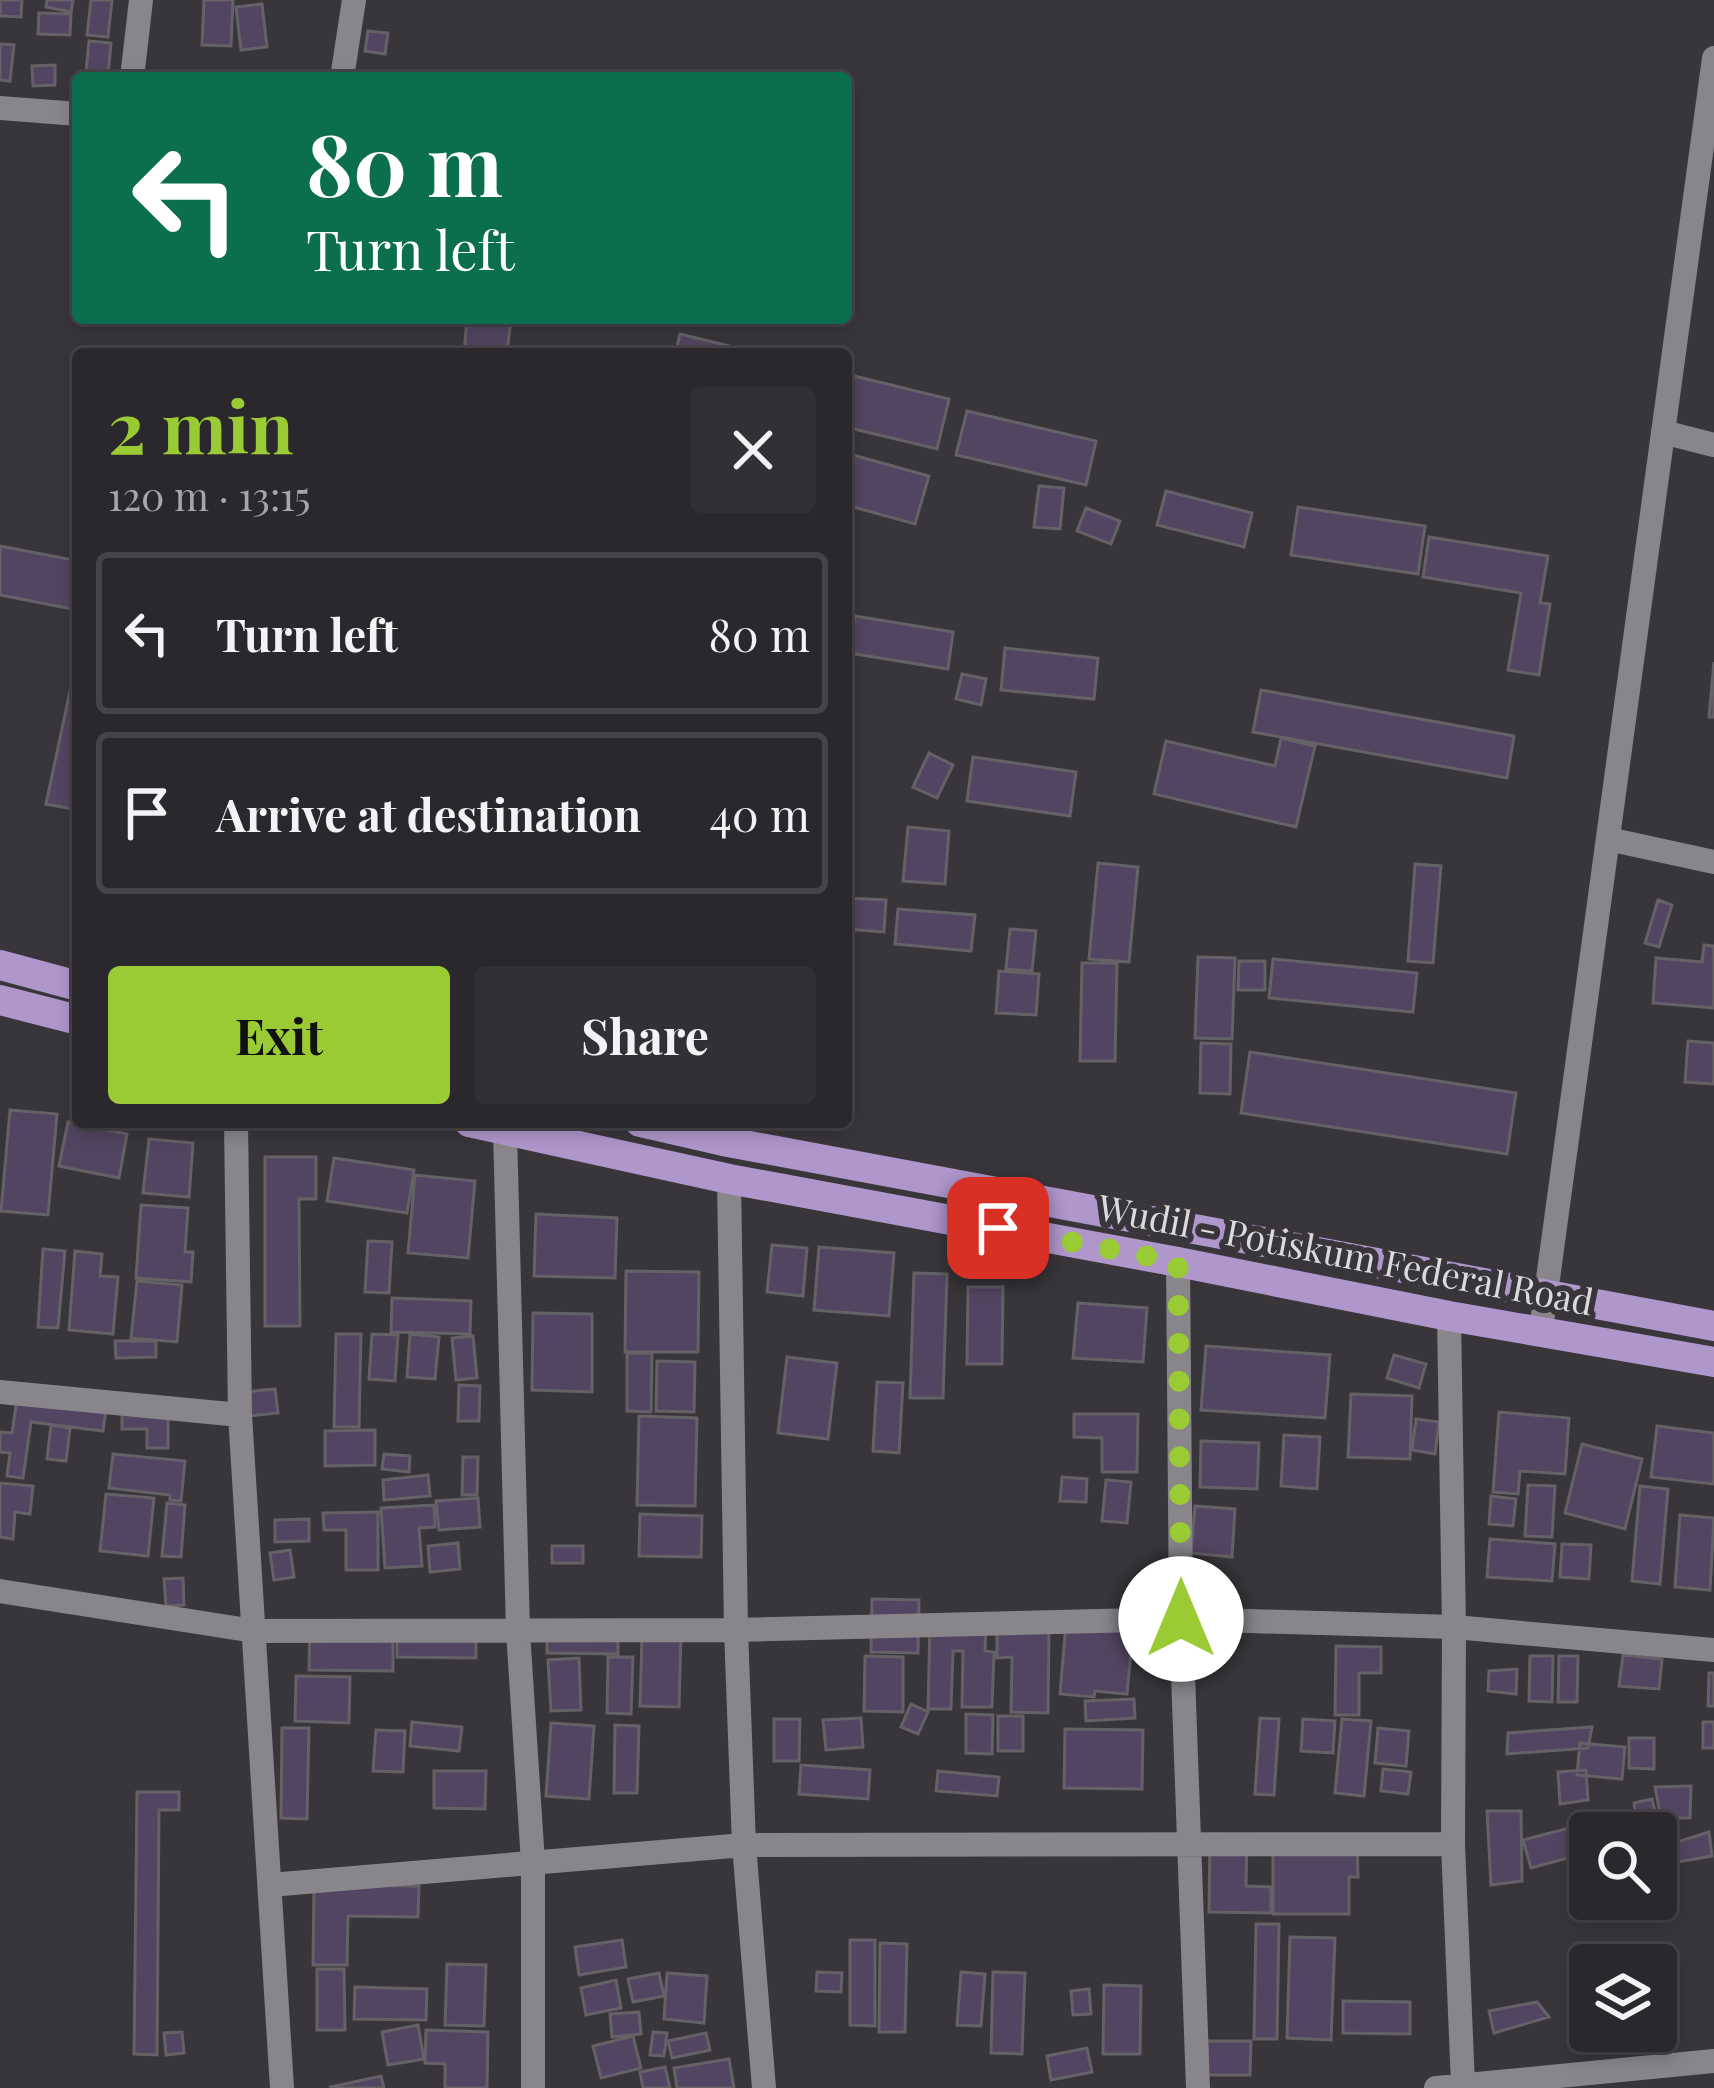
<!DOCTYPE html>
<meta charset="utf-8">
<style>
:root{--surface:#2a282c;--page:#323034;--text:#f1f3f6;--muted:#a5a6a9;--line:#464448;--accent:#9acb34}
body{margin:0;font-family:"Playfair Display",serif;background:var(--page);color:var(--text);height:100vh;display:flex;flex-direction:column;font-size:45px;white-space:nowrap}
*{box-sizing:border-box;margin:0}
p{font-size:39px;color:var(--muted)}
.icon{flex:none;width:66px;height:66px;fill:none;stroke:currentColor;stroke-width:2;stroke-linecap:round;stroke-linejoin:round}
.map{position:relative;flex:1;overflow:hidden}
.details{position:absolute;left:72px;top:348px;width:780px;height:780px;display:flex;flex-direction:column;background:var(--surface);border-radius:12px;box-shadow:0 6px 18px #0003,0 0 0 3px var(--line)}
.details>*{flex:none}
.top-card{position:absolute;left:72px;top:72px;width:780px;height:252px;border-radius:12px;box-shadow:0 6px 18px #0003,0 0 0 3px var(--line);background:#0b6e4f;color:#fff;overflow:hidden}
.fabs{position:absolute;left:1569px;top:1812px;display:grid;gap:24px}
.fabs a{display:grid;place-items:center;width:108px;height:108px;border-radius:12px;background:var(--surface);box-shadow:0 6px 18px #0003,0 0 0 3px var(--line);font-size:60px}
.pin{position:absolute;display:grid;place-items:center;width:102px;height:102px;color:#fff;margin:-51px;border-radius:24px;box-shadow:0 6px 18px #0006}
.me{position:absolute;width:132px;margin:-66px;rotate:0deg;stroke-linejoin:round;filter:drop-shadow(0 0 9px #0008)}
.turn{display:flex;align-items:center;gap:42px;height:252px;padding:0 36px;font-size:54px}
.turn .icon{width:156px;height:156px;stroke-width:2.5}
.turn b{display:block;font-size:84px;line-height:102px}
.round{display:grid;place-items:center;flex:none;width:126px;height:126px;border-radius:12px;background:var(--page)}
.head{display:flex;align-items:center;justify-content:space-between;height:204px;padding:0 36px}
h1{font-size:72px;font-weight:700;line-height:90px;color:var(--accent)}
.primary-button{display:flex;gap:24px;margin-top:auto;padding:24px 36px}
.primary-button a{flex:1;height:138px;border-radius:12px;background:var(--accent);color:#111;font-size:48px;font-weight:700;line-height:138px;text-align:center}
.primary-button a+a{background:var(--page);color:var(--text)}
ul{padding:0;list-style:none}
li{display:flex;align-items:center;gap:36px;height:162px;margin:0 24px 18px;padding:0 12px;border:6px solid var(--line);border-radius:12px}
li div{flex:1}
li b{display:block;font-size:45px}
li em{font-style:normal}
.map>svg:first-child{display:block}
.building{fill:#524561;stroke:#646167;stroke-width:3}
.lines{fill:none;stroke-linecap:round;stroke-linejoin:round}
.street{stroke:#88868b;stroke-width:24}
.primary{stroke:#af96cb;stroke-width:30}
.route{stroke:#9acb34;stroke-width:21;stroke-dasharray:0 37.8}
.labels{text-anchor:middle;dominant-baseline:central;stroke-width:12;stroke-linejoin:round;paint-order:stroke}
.street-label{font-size:36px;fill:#dcdadd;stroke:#38363a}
</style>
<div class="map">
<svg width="1714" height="2088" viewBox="0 0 1714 2088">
<rect width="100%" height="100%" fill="#38363a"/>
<path class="building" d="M0 0H22L21 17 0 16Z
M47 0H73L71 12 46 7Z
M91 0H112L108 37 87 35Z
M204 0H233L231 46 202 45Z
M262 4 267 47 241 50 236 7Z
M39 13 71 14 70 35 38 34Z
M368 31 388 33 385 54 365 51Z
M89 41 111 43 108 76 86 73Z
M0 44 14 45 10 81 0 80Z
M55 65V85L33 86 32 66Z
M467 318H511L507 354H464Z
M680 334 762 354H675Z
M846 374 949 399 937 449 846 427Z
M967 411 1096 441 1086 485 956 455Z
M846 453 929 476 915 524 846 505Z
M1039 486 1064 488 1060 529 1034 527Z
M1166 491 1252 513 1244 547 1157 525Z
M1298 507 1425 526 1418 574 1291 555Z
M1086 508 1120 521 1111 544 1077 531Z
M1429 537 1548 556 1540 603 1550 604 1539 675 1508 670 1521 593 1423 577Z
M0 546 78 561V579L72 609 0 595Z
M855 616 953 632 948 669 849 653Z
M1005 648 1098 658 1094 699 1001 690Z
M1714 662V717H1709Z
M74 672 78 673V810L46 804Z
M962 674 986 679 981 705 956 699Z
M1261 690 1514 736 1507 778 1253 732Z
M1281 738 1315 746 1296 827 1154 794 1166 741 1275 766Z
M929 753 953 765 937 798 913 787Z
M973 757 1076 772 1070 816 967 801Z
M908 827 949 831 945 884 903 881Z
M1098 863 1138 867 1129 962 1089 959Z
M1415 864 1441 866 1433 963 1408 961Z
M846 898 886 900 884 932 846 929Z
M1658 900 1672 905 1659 947 1645 943Z
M898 909 975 915 971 951 895 944Z
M1010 929 1036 931 1032 971 1006 969Z
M1704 945 1714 946V1008L1653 1003 1656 958 1702 962Z
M1198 957 1235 958 1232 1039 1195 1038Z
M1273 959 1417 973 1413 1012 1269 998Z
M1239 961H1265V990H1238Z
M1082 963H1117L1115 1061H1080Z
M999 971 1039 974 1036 1015 996 1013Z
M1688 1041 1714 1043V1084L1685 1082Z
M1201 1043 1231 1044 1230 1094 1200 1093Z
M1250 1052 1516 1093 1507 1154 1241 1113Z
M10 1110 57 1114 48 1215 1 1211Z
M68 1122 127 1134 119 1178 59 1166Z
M149 1139 193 1143 189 1197 143 1193Z
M265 1157H316V1199H299L300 1326H265Z
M334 1158 414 1170 407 1213 327 1201Z
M415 1175 475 1181 468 1258 408 1253Z
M141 1205 188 1208 185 1252H193L191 1282 136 1278Z
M536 1214 617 1218 615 1278 534 1276Z
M368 1241 392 1242 389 1293 365 1292Z
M772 1245 807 1248 803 1296 767 1292Z
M819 1247 894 1253 889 1316 814 1310Z
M43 1249 65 1251 58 1328 38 1327Z
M75 1251 102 1254 100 1276 118 1277 113 1334 69 1330Z
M626 1271 699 1272 698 1352H625Z
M914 1273 947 1274 943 1398H910Z
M137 1281 182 1285 177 1342 131 1338Z
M968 1287H1003L1002 1364H967Z
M392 1298 471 1301 470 1334 391 1332Z
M1078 1303 1147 1308 1143 1362 1073 1358Z
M533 1313 592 1314V1392L532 1390Z
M336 1334H361L359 1427H334Z
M372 1334 398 1335 395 1381 369 1379Z
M410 1334 439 1337 435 1379 407 1377Z
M473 1336 477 1378 456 1380 452 1338Z
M115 1341H156V1357L116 1358Z
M1206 1346 1330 1355 1325 1418 1201 1410Z
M627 1353H652L651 1412 627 1411Z
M1394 1355 1426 1364 1419 1388 1387 1378Z
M787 1357 837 1363 828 1439 778 1433Z
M657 1361 695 1362 694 1412 656 1411Z
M877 1382 903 1383 899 1453 873 1451Z
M459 1385 480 1386 479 1421H458Z
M275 1389 278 1413 248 1416 245 1392Z
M1351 1394 1412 1396 1410 1459 1348 1457Z
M17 1399 106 1410 103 1431 31 1422 23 1478 7 1476 10 1453 0 1452V1432L12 1433Z
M122 1412 168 1413V1448H147V1429H122Z
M1499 1412 1569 1418 1565 1474 1520 1471 1518 1494 1493 1492Z
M1074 1414H1138L1137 1472H1102V1438L1074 1437Z
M639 1416 697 1418 695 1506 637 1505Z
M1416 1419 1439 1422 1435 1454 1412 1450Z
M51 1425 70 1428 66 1461 47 1459Z
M1657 1426 1714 1433V1484L1651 1477Z
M375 1430V1465L325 1466V1431Z
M1284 1435 1320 1437 1317 1489 1281 1486Z
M1201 1441 1259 1443 1257 1489 1200 1487Z
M1582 1444 1642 1459 1625 1529 1565 1513Z
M113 1454 185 1461 181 1501 170 1500V1495L109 1488Z
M384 1454 410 1456 409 1472 382 1469Z
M463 1457H478L477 1495H462Z
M428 1475 430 1496 384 1500 383 1480Z
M1062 1477 1087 1479 1086 1502 1060 1501Z
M1106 1480 1131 1482 1127 1523 1102 1521Z
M0 1483 33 1486 30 1514 15 1512 13 1539 0 1537Z
M1528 1485 1555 1486 1552 1537 1525 1536Z
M1640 1486 1668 1489 1660 1584 1632 1581Z
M106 1494 154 1498 148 1556 100 1551Z
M1491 1496 1516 1499 1513 1526 1489 1524Z
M478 1498 480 1527 439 1530 436 1501Z
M167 1503 185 1505 181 1557 162 1556Z
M434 1505 435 1527 419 1528 422 1566 385 1568 381 1508Z
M1195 1506 1235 1509 1232 1557 1191 1553Z
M378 1512V1570H346V1530H324L323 1513Z
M640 1514 702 1516 701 1557 639 1556Z
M1680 1515 1714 1518 1710 1590 1675 1587Z
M309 1519V1541L275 1542V1520Z
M1490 1539 1555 1544 1552 1581 1487 1577Z
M458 1543 460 1569 430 1572 428 1546Z
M1562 1544 1591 1545 1589 1579 1560 1577Z
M552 1546H583V1563H552Z
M290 1550 294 1577 274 1580 270 1553Z
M183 1578 184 1605 166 1606 164 1579Z
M872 1599 919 1600 918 1653 871 1652Z
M310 1621 393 1622V1671L309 1670Z
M1066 1623 1133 1628 1127 1694 1095 1691 1094 1697 1060 1694Z
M930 1624 986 1625 985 1651 994 1652 992 1707H962L963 1651H953L951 1709H928Z
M997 1627 1049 1628 1048 1713 1011 1712 1012 1657 997 1658Z
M547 1631 618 1632V1654L547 1653Z
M397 1634 476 1635V1658L397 1657Z
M642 1636 681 1637 679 1707 640 1706Z
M1336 1646 1381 1647V1673H1359V1715H1335Z
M1623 1655 1662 1659 1659 1689 1619 1686Z
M865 1656 903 1657V1712L864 1711Z
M1530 1656H1553L1552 1702 1529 1701Z
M1559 1656H1578L1577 1702H1558Z
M608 1657H633L631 1714 607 1713Z
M579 1658 581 1710 551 1711 548 1660Z
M1517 1669 1516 1694 1488 1691 1489 1671Z
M1709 1673H1714V1706H1708Z
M296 1676 350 1677 349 1723 295 1721Z
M1134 1699 1135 1718 1086 1721 1085 1701Z
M911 1704 928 1712 918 1734 901 1727Z
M966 1714 993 1715 992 1754 966 1753Z
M998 1716H1023V1751H998Z
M861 1718 863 1747 826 1750 823 1720Z
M1260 1718 1279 1719 1274 1795 1255 1794Z
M774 1719H800L799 1761H774Z
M1303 1719 1335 1721 1333 1753 1301 1751Z
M1342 1719 1371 1721 1364 1796 1335 1793Z
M412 1722 462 1727 459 1751 410 1746Z
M1703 1722H1714V1748H1703Z
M551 1723 594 1726 589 1799 546 1796Z
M615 1725 639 1726 637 1793H614Z
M1592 1727 1588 1748 1507 1754 1508 1733Z
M282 1728H309L307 1819 281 1818Z
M1378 1728 1409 1731 1406 1766 1375 1763Z
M1065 1729 1143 1730 1142 1789 1064 1788Z
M376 1730 405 1731 403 1772 373 1771Z
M1629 1738H1654V1769L1629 1768Z
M1580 1743 1625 1747 1622 1779 1577 1775Z
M801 1765 870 1770 868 1799 799 1794Z
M1383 1769 1411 1772 1408 1794 1381 1791Z
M1586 1770 1588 1800 1560 1804 1558 1772Z
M434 1771H486L485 1809 434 1808Z
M938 1771 999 1777 997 1796 936 1791Z
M1691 1786 1690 1818H1661L1655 1787Z
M137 1792H179V1810H159L157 2055 134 2054Z
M1652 1799 1666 1858H1656V1833H1637L1634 1803Z
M1487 1811H1521L1522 1881 1491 1885Z
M1580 1825 1587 1853 1531 1868 1523 1840Z
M1709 1832 1712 1856 1678 1862 1674 1843Z
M1210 1834 1247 1835 1246 1886 1271 1887V1913L1209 1912Z
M1357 1840 1358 1877H1349V1914H1273V1841Z
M1656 1882 1659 1902 1604 1911 1602 1899H1656Z
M314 1885 419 1886 418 1917 348 1916 347 1965H313Z
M1256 1924H1279L1277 2039H1254Z
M1290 1937 1335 1938 1331 2040 1287 2038Z
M622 1940 626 1967 579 1975 575 1947Z
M850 1940H875V2026L850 2025Z
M880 1943 907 1944 905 2032H879Z
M447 1964 486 1965 484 2026 445 2025Z
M1656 1967H1670L1671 1986 1656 1987Z
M317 1969H344L345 2030H317Z
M817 1972 842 1973 841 1992 816 1991Z
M961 1972 985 1974 981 2026 957 2025Z
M993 1972 1025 1973 1022 2054 991 2053Z
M659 1973 664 1996 633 2002 628 1979Z
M667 1973 707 1976 704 2023 664 2019Z
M616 1980 621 2008 586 2015 581 1988Z
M1104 1985 1141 1986 1140 2054H1103Z
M355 1987 427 1989 426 2020 354 2019Z
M1089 1989 1091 2014 1073 2015 1071 1991Z
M1343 2001 1410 2002V2034L1343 2033Z
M1537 2002 1549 2017 1494 2033 1489 2011Z
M639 2012 641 2034 612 2037 610 2014Z
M418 2025 424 2059 388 2065 382 2032Z
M426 2030 488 2032 487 2088H445V2064L425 2063Z
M182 2032 184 2053 166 2055 164 2033Z
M653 2032 667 2033 664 2056 650 2055Z
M706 2033 710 2050 672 2058 668 2041Z
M633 2036 641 2068 601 2078 593 2046Z
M1207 2041H1251L1250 2075H1207Z
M1087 2048 1092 2072 1051 2080 1047 2056Z
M729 2059 734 2088H677L674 2068Z
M665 2067 670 2088H643L640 2072Z
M381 2076 384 2088H332L331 2087Z"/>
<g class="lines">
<path class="street" d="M132 78 141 0
M342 78 354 0
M0 108 78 114
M1663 432 1714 445
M1608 839 1714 862
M236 1122 240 1415 282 2088
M505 1131 518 1631 533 1863V2088
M729 1179 736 1630 744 1845 764 2088
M1178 1262 1181 1619 1198 2088
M1449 1316 1454 1627 1453 1844 1463 2085
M1541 1330 1714 58
M0 1392 240 1415
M0 1591 254 1631 736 1630 1181 1619 1454 1627 1714 1650
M270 1885 744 1845 1453 1844
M1436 2088 1714 2061"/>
<path class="primary" d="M0 965 78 986
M0 1000 78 1020
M469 1122 729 1179 1178 1262 1449 1316 1714 1362
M640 1122 723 1141 1714 1326"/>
</g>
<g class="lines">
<path class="route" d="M998 1228 1178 1262 1181 1619"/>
</g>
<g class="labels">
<g class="street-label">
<text transform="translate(1346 1253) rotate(11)">Wudil - Potiskum Federal Road</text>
</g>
</g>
</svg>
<div class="fabs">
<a><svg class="icon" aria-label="search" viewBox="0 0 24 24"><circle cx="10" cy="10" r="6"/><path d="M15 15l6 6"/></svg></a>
<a><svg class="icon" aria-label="layers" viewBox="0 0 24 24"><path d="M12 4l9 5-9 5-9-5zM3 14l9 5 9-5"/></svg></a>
</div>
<div class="pin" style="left:998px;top:1228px;background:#d93025"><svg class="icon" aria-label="arrive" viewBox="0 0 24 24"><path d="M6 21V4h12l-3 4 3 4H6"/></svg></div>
<svg class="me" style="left:1181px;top:1619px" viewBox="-20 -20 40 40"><circle r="19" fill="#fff"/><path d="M0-13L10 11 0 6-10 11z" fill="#9acb34"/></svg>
<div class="top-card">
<div class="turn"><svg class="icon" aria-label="left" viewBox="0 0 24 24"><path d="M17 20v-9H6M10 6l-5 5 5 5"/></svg><div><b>80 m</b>Turn left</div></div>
</div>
<section class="details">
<div class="head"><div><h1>2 min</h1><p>120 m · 13:15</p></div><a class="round"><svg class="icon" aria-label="close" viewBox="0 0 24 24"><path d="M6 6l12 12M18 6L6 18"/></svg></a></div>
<ul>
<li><svg class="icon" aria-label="left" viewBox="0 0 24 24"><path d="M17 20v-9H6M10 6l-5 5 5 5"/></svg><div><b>Turn left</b></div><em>80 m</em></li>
<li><svg class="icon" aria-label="arrive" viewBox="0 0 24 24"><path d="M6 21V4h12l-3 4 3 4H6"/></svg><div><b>Arrive at destination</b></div><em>40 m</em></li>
</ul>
<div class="primary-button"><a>Exit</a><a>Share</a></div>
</section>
</div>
